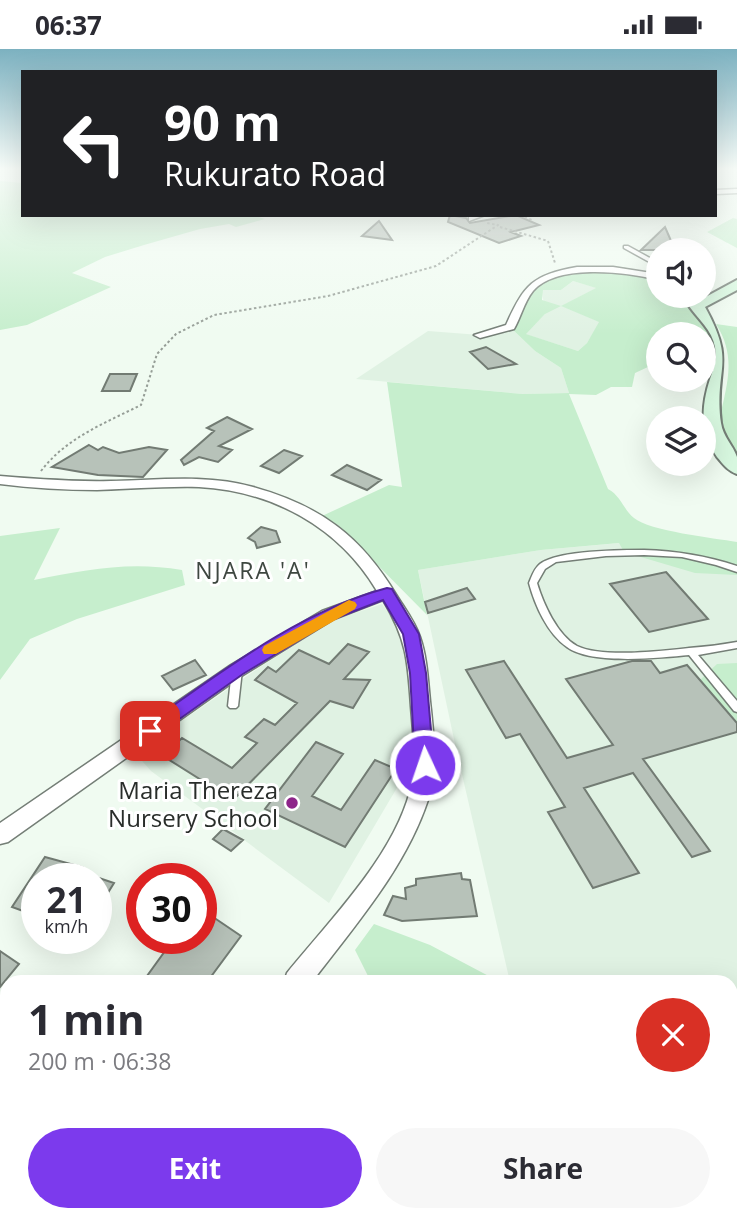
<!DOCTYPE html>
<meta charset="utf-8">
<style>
:root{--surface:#fff;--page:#f7f7f7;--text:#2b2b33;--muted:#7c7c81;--accent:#7c3aed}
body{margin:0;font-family:"Open Sans",sans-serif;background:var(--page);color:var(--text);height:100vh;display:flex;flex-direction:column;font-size:26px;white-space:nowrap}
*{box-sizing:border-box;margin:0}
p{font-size:23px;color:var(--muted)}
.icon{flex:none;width:38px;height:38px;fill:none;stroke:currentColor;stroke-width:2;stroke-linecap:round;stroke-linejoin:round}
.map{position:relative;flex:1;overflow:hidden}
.side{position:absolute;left:0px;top:926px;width:738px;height:247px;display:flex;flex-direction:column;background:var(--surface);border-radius:21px 21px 0 0;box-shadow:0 7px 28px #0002}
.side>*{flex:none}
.hud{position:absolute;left:21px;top:21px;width:696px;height:147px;border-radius:0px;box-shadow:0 7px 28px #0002;background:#202124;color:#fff;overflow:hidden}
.fabs{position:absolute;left:646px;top:189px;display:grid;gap:14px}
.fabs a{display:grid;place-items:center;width:70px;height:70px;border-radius:50%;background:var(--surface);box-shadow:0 7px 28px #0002;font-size:35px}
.speed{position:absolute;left:21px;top:814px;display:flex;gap:14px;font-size:35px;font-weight:700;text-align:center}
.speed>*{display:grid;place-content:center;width:91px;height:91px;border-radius:50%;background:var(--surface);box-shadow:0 7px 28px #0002;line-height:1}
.speed small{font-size:18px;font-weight:400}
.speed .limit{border:10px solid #d22;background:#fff;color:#111}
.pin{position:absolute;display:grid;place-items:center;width:60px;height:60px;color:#fff;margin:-30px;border-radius:14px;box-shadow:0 4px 10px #0006}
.me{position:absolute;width:77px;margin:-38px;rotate:357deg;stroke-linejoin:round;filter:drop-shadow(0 0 5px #0008)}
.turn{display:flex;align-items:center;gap:24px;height:147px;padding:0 28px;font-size:32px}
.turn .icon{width:91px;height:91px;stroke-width:2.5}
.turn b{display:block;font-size:49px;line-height:60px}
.round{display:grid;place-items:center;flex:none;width:74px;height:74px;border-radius:37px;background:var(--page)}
.headline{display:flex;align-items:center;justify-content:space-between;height:119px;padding:0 28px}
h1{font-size:42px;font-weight:700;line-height:52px}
.action{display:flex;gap:14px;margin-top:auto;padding:14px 28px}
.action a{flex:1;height:80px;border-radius:42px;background:var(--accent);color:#fff;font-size:28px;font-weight:700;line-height:80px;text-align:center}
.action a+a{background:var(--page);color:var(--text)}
.status{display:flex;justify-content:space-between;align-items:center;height:49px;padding:0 35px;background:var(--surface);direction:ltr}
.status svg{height:19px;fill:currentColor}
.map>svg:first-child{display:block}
.built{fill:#e0f2e3}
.green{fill:#c6eecd;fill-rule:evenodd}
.building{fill:#b7c2b9;stroke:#727b73;stroke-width:2}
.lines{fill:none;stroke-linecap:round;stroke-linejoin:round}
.lane-casing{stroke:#747e76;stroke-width:3}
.street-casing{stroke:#747e76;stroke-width:3}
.secondary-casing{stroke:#747e76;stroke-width:4}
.path-far1{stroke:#959d96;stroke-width:2;stroke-dasharray:2.5 2.5;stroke-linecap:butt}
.path{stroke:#959d96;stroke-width:4.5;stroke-dasharray:8 8;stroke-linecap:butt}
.lane{fill:#fff;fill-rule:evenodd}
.street{fill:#fff;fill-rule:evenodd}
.secondary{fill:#d8f8e0;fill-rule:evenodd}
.route{fill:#7c3aed;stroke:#51269a;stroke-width:2}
.slow{fill:#f59e0b}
.poi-dot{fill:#8d2489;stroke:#fff;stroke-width:2.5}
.labels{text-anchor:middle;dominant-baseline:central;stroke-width:6;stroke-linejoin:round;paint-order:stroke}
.neighbourhood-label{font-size:23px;letter-spacing:2px;fill:#3e4740;stroke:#fff}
.near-poi-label{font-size:24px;fill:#292d2a;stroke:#fff;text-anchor:end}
</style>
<div class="status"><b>06:37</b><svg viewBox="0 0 49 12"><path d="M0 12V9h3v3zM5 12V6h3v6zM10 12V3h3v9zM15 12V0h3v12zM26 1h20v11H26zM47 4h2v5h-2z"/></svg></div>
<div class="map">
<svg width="737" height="1172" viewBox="0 0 737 1172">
<rect width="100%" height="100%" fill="#f0fbf1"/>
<path class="built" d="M573 232 597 239 562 257 600 273 587 294 578 302 525 285 545 265 542 241H561Z
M510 278 535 302 561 319 569 344 523 345 356 330 428 282 480 286Z
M620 494 737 497V1172H589L585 1166H732V933H510L455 695 418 521 541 501Z
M382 555 405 586 413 644 411 715 329 854 151 722 135 704 260 618 337 570Z"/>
<path class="green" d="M0 132 23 134V166H252L265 170 236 178 229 175 200 180 144 196 105 208 72 224 111 238 27 276 0 281Z
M733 169 737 170V199L707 183Z
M622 218 658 228V247H683C705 265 730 289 721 320L704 322V285H658V321L648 318 635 324 632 338H611L596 346 569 345 608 440C621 447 623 460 634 469 649 482 714 489 737 493V526L695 524 624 503 619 494 541 501 418 521 427 566 338 476 322 467 389 436 402 438 387 333 523 345 569 344 561 319 535 302 510 278C517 266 525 244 535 235 553 220 599 220 622 218ZM573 232 596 239 561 257 542 251 543 241H561ZM561 257 599 273 587 294 578 302 526 285 545 265Z
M716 275 737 278V407L719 372C727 335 737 308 716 275Z
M60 479 34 531C86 521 128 512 182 521L185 536 77 570 30 590 0 631V487Z
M737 614V677L700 631 717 615Z
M374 875 430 896 500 933H374L369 929 355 901Z
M147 1166H315L317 1172H143Z"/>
<path class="building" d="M450 166 466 169 470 174 516 166 539 176 511 183 521 187 499 194 448 173Z
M379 172 392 191 362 187Z
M665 178 675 201H641Z
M486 298 516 315 488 320 470 303Z
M110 325H137L130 342H102Z
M227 368 252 380 219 397 232 401 218 413 199 408 184 416 181 411 214 382 207 379Z
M89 396 98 401 103 398 119 404 149 398 167 401 143 428 98 426 52 418Z
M284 401 302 407 279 424 261 417Z
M347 416 381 431 367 441 332 426Z
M261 478 276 482 280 493 257 499 255 493 248 489Z
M666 523 708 570 649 583 610 535Z
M467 539 475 550 428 564 425 553Z
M348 595 369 603 344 630 370 631 353 659 330 652 233 751 163 707 182 689 232 719 257 694 245 688 264 670 275 676 297 654 255 631 268 618 276 623 299 601 329 615Z
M195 611 206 626 173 641 162 627Z
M504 612 567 709 613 696 566 630 632 612H651L660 624 687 616 737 674V683L643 710 710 802 692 808 633 724 584 739 639 824 593 839 548 763 565 758 520 685 506 689 466 621Z
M316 693 343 705 312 747 341 761 375 711 396 720 345 798 265 760Z
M223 780 243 791 231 802 213 790Z
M45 808 82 818 74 830H37V867L12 858Z
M461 824 462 830 470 831 477 867 402 872 384 866 393 847 406 850 405 839 416 836V830Z
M96 828 114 834 96 863Z
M213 868 241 887 207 933H156L147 927 173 891 187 897 194 889H201V881Z
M0 902 19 915 0 938Z"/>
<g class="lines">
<g class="lane-casing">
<path id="lane" d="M624 197H628L657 213 658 229 654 228 653 215 624 199Z
M644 501C676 502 707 507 737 517V523L716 516 682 508 644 506 606 507 556 513 545 520 537 534C543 554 557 586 577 597 602 609 661 602 689 599 705 598 721 596 737 593V599L698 606 737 652V663L734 662 689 606C659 609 591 616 567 598 547 584 535 556 529 534 532 527 534 520 540 515 558 501 621 501 644 501Z
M237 618 240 619 242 621 238 657 236 659H230L228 657 232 621 234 619Z"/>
</g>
<g class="street-casing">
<path id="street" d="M737 140V144L716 145V141Z
M473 166H485L469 172V168Z
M577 218H613L658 225V231C627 223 557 214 533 242 524 253 521 268 514 280L480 289 474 286 506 276C524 236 532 226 577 218Z
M678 247H689L701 257 692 259Z
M0 427C37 430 74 433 111 432 159 431 207 425 253 438 321 457 361 487 397 547 405 560 415 573 420 588 428 611 428 637 431 661 434 691 438 722 428 751 405 820 355 876 312 933H284L287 924C330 871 399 802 412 733 416 708 413 683 411 658 408 613 407 591 383 551L334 570 243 626 8 793 0 795V774L231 616 322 562 377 542C339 478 273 442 199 438 165 437 131 440 97 441 64 441 32 439 0 435Z
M114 1166H145L143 1172H111Z"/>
</g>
<g class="secondary-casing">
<path id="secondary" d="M737 231V241L705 258C737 316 714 317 721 374 723 388 733 396 737 408 737 413 737 420 737 425 728 422 723 415 717 408 700 383 701 358 710 330 714 319 717 310 715 298 712 281 698 270 689 257Z"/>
</g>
<path class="path-far1" d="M520 166 532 171
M500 178 548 192 555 214
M41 422C66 389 105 374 141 356L157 305 176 285 214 266 328 247 436 217 498 176 487 174"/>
<path class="path" d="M523 1166 527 1172"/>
<use href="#lane" class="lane"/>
<use href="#street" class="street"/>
<use href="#secondary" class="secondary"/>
</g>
<linearGradient id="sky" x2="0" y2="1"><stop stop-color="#7cb1c0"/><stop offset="0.42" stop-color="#f8fdf9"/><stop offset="1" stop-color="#f8fdf9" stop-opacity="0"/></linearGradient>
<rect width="737" height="285" fill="url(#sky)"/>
<path class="route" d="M387 539 392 540 419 585 426 624 434 716 431 721 425 723 418 721 415 716 410 624 403 585 383 551 334 570 243 625 157 686H144L141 682 144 677C219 625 297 563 387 539Z"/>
<path class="slow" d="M349 551 355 553 357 556 355 560 276 605H264L262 601 264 597Z"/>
<circle class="poi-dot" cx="292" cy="754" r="7"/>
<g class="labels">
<g class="neighbourhood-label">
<text x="253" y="521">NJARA 'A'</text>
</g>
<g class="near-poi-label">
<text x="278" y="740">Maria Thereza<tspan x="278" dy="28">Nursery School</tspan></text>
</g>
</g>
</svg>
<div class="fabs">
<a><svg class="icon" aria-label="sound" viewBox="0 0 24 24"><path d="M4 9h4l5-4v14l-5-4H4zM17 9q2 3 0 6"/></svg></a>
<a><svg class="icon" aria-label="search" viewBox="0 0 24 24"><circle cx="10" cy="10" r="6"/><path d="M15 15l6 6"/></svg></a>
<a><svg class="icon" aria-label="layers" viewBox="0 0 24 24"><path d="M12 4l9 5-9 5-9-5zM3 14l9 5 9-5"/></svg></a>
</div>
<div class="speed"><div>21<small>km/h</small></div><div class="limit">30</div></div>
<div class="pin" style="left:150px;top:682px;background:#d93025"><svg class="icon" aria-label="arrive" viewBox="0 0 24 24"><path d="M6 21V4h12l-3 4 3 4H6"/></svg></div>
<svg class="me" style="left:425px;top:716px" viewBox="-20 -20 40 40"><circle r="17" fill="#7c3aed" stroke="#fff" stroke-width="3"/><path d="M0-11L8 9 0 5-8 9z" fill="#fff"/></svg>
<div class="hud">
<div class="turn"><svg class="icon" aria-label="left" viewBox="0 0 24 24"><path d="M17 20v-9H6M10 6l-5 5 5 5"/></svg><div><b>90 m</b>Rukurato Road</div></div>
</div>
<section class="side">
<div class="headline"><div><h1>1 min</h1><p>200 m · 06:38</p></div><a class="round" style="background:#d93025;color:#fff"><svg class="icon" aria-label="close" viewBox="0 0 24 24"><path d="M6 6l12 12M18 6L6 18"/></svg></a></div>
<div class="action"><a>Exit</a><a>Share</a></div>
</section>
</div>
